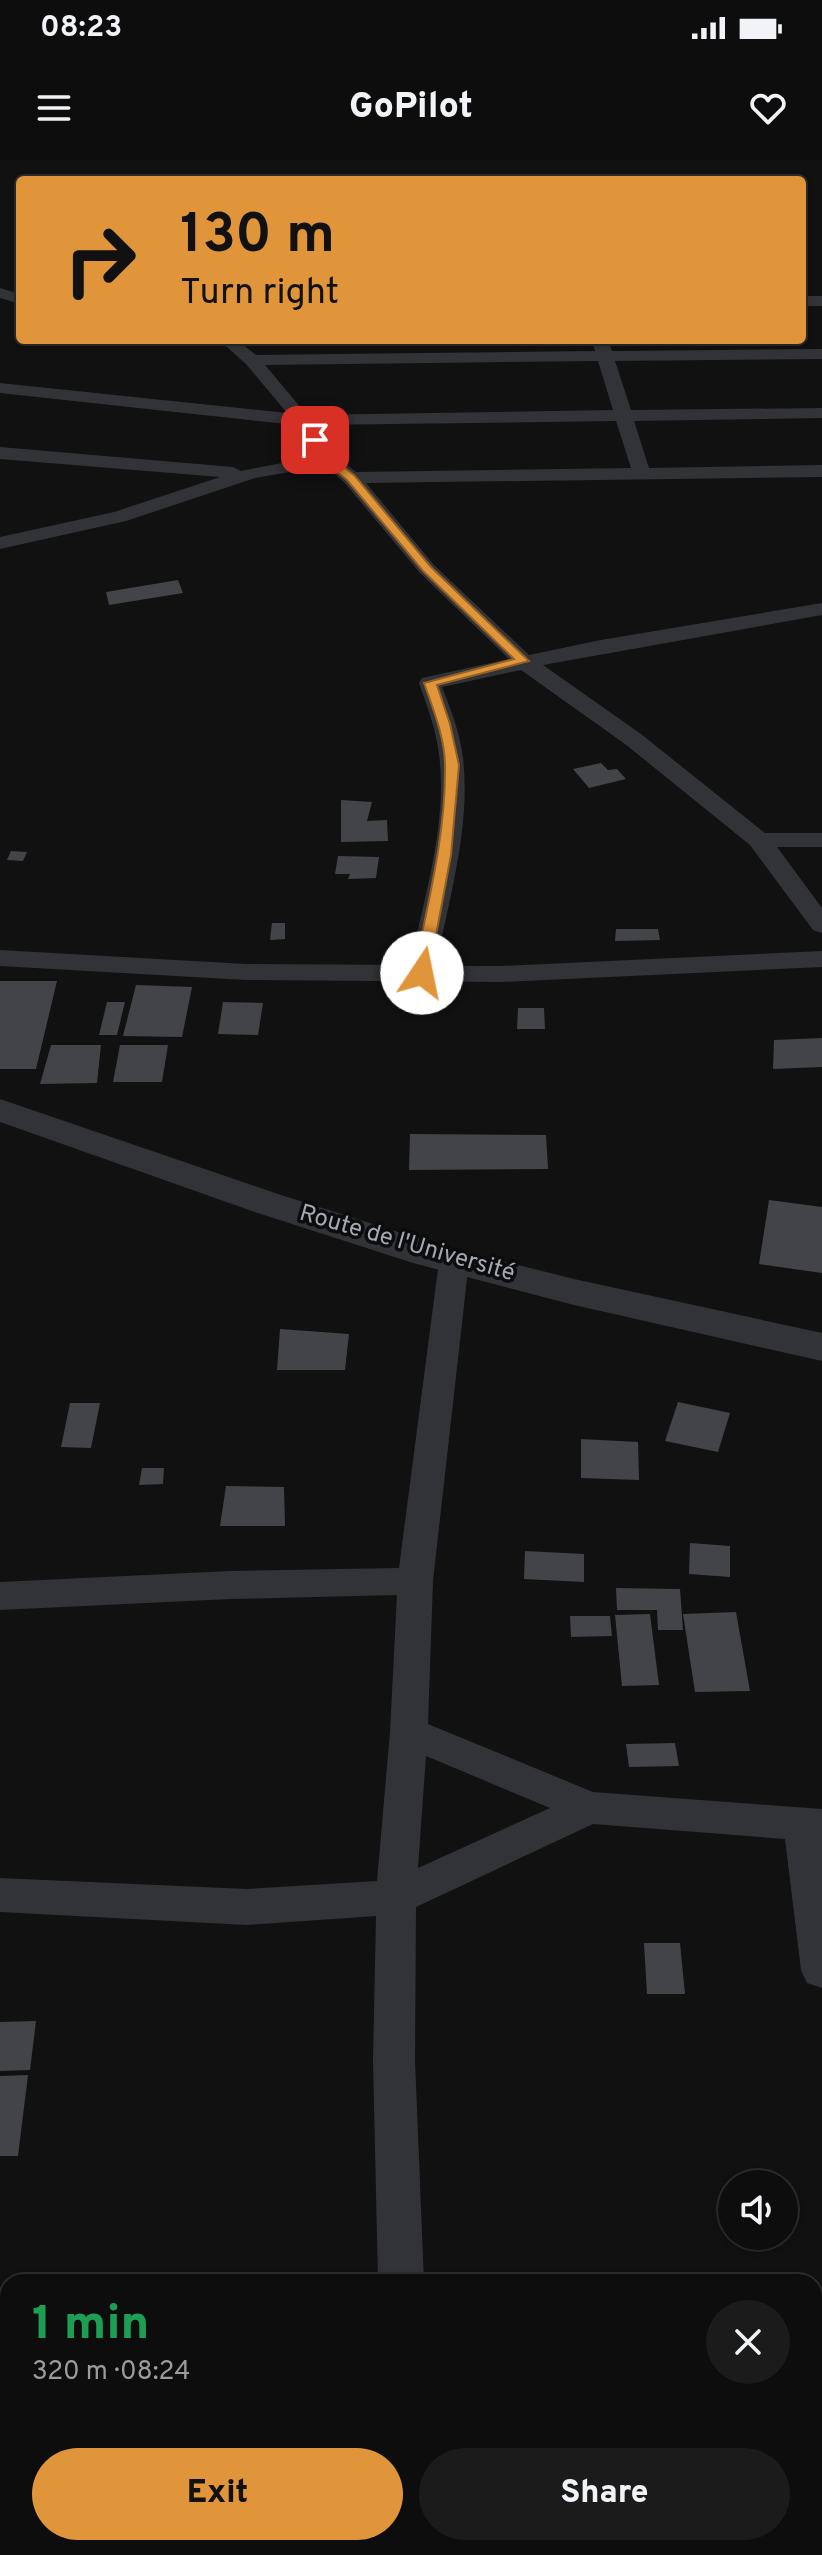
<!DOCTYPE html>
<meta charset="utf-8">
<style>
:root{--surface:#0d0d0e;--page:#1b1b1c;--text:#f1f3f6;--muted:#9a9c9e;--line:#2d2d2e;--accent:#e1953a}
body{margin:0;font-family:Overpass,sans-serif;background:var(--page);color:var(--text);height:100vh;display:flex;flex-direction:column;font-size:30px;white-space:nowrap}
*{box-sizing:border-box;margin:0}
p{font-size:26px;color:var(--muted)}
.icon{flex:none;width:44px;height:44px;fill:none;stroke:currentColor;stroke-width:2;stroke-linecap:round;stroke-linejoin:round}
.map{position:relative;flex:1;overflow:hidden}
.panel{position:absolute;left:0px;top:2114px;width:822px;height:282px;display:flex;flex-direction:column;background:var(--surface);border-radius:24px 24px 0 0;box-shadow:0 2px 6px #0004,0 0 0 2px var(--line)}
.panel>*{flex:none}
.banner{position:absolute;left:16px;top:16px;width:790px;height:168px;border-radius:8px;box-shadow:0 2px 6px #0004,0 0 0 2px var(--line);background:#e1953a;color:#111;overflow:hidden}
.buttons{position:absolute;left:718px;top:2010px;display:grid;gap:16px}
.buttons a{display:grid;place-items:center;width:80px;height:80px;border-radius:50%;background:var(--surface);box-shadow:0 2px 6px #0004,0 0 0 2px var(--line);font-size:40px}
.pin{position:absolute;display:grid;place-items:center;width:68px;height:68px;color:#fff;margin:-34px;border-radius:16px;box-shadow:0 4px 12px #0006}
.me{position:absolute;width:88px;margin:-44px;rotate:11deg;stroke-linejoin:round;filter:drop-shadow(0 0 6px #0008)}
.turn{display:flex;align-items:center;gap:28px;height:168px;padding:0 32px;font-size:36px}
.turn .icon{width:104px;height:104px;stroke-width:2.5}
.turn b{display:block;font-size:56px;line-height:68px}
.round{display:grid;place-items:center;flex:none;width:84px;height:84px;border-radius:42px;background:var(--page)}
.headline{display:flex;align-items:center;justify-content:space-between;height:136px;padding:0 32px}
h1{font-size:48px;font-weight:800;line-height:60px;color:#1e9e55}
.button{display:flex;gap:16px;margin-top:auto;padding:16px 32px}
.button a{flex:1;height:92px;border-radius:48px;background:var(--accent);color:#111;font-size:32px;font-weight:800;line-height:92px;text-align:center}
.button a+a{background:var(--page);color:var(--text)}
.status{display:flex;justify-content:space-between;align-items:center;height:56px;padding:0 40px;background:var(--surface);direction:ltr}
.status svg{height:22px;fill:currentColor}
header{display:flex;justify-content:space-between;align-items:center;height:104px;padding:0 32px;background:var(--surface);font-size:36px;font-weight:800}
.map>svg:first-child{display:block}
.building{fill:#424448}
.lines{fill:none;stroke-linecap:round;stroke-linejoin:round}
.minor{fill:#323337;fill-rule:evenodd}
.tertiary{fill:#323337;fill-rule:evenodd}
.route{fill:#e1953a;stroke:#926126;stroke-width:2}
.labels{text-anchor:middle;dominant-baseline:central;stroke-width:7;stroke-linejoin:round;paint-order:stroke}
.street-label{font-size:24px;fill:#a3a9b2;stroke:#0c0c0d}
</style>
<div class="status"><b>08:23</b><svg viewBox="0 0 49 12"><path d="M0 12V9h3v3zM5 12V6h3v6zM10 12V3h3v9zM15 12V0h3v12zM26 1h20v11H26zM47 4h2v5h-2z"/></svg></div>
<header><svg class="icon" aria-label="menu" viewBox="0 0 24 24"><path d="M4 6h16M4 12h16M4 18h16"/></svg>GoPilot<svg class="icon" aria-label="heart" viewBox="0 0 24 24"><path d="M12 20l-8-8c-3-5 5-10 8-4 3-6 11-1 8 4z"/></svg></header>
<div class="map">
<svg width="822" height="2395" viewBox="0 0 822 2395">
<rect width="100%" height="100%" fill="#111112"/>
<path class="building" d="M178 420 183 433 109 445 106 432Z
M601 603 608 610 617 609 626 619 589 628 573 609Z
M341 640 372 642 367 661 387 660 388 681 341 682Z
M11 691 27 692 23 701 7 700Z
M338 696 379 697 376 718 348 719 350 714H335Z
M272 763H285V779L270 780Z
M616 769H658L660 780 615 781Z
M0 821H57L36 909H0Z
M136 825 192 827 182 877 123 876Z
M107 842H125L117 875H99Z
M223 842 263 843 258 875 218 874Z
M518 848H544L545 869H517Z
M822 878V907L773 909 774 880Z
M51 885H101L97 923 40 924Z
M120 885H168L162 922H113Z
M410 974 546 975 548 1009 409 1010Z
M769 1040 822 1047V1113L759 1104Z
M280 1169 349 1174 345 1210H277Z
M678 1242 730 1253 718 1292 665 1281Z
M70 1243H100L91 1288 61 1287Z
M581 1279 638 1282 639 1320 581 1318Z
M142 1308H164L163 1324 139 1325Z
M226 1326 284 1327 285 1366H220Z
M690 1383 730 1386V1417L689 1414Z
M525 1391 584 1394V1422L524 1419Z
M616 1428 680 1429 683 1470H658L657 1450H617Z
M736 1452 750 1531 695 1532 683 1454Z
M650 1454 659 1525 622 1526 615 1455Z
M570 1456H610L612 1476 571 1477Z
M675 1583 679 1606 629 1607 626 1584Z
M644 1783H680L685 1834H647Z
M36 1861 30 1910 0 1911V1862Z
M28 1915 18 1996H0V1916Z"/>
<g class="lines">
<path class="minor" d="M0 128 20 134V144L0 138Z
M802 136H822V146H802Z
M219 180H237L256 195 595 191 592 180H608L612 191 822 189V199L615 201 631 250 822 248V258L634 261 649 308 822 305V317L366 323 434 405 529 495 601 480 822 443V455L543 505 641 574 765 673H822V687H777L822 748V773L813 770 750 685 625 584 521 510 442 527C451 550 460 573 463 598 471 666 449 739 436 806H501L822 791V807L501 822 246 820 0 806V790L246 804 410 805C424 738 448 663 439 594 436 569 427 546 419 523L422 518 509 499 420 413 344 322 325 306 255 318 126 361 0 389V377L114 352 220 317 0 299V287L233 307 241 311 317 296 296 265 0 233V223L287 253 246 204ZM598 201 613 250 307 255 265 205ZM616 261 631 308 356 312 336 296 315 265Z
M454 1091 465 1094 469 1101 433 1421 428 1564 593 1632 822 1649V1828L807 1823 801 1810 785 1679 593 1664 416 1747 415 1900 424 2122H378L373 1900 376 1756 247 1765 0 1752V1718L247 1729 377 1721 390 1572 397 1435 230 1439 0 1450V1422L230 1411 399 1408 439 1101 443 1094ZM426 1596 550 1648 418 1708Z
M0 2127H8V2173H0Z
M376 2388H426V2395H376Z"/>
<path class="tertiary" d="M0 939 278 1034 439 1085 574 1119 822 1173V1201L574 1145 413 1103 252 1051 0 962Z"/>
</g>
<path class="route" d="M312 278H319L333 298 355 316 431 407 529 501 437 525 450 564 459 605 451 695 429 813 422 817 414 813C427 746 446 675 445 606 445 578 433 549 424 523L514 499 423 411 347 320 325 303 310 280Z"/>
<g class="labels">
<g class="street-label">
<text transform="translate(407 1084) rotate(16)">Route de l'Université</text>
</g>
</g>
</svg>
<div class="buttons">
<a><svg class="icon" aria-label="sound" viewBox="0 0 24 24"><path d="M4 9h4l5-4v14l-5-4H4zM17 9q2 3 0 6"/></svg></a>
</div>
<div class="pin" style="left:315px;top:280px;background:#d93025"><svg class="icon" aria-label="arrive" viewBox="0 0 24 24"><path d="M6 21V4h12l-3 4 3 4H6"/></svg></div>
<svg class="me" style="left:422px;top:813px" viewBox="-20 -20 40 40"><circle r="19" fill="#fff"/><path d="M0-13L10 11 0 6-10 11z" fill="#e1953a"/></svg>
<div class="banner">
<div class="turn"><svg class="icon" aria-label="right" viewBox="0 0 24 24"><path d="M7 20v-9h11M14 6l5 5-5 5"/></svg><div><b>130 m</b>Turn right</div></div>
</div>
<section class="panel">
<div class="headline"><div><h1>1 min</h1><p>320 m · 08:24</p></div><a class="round"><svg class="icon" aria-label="close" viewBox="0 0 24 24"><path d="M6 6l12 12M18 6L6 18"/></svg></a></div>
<div class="button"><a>Exit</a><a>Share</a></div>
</section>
</div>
